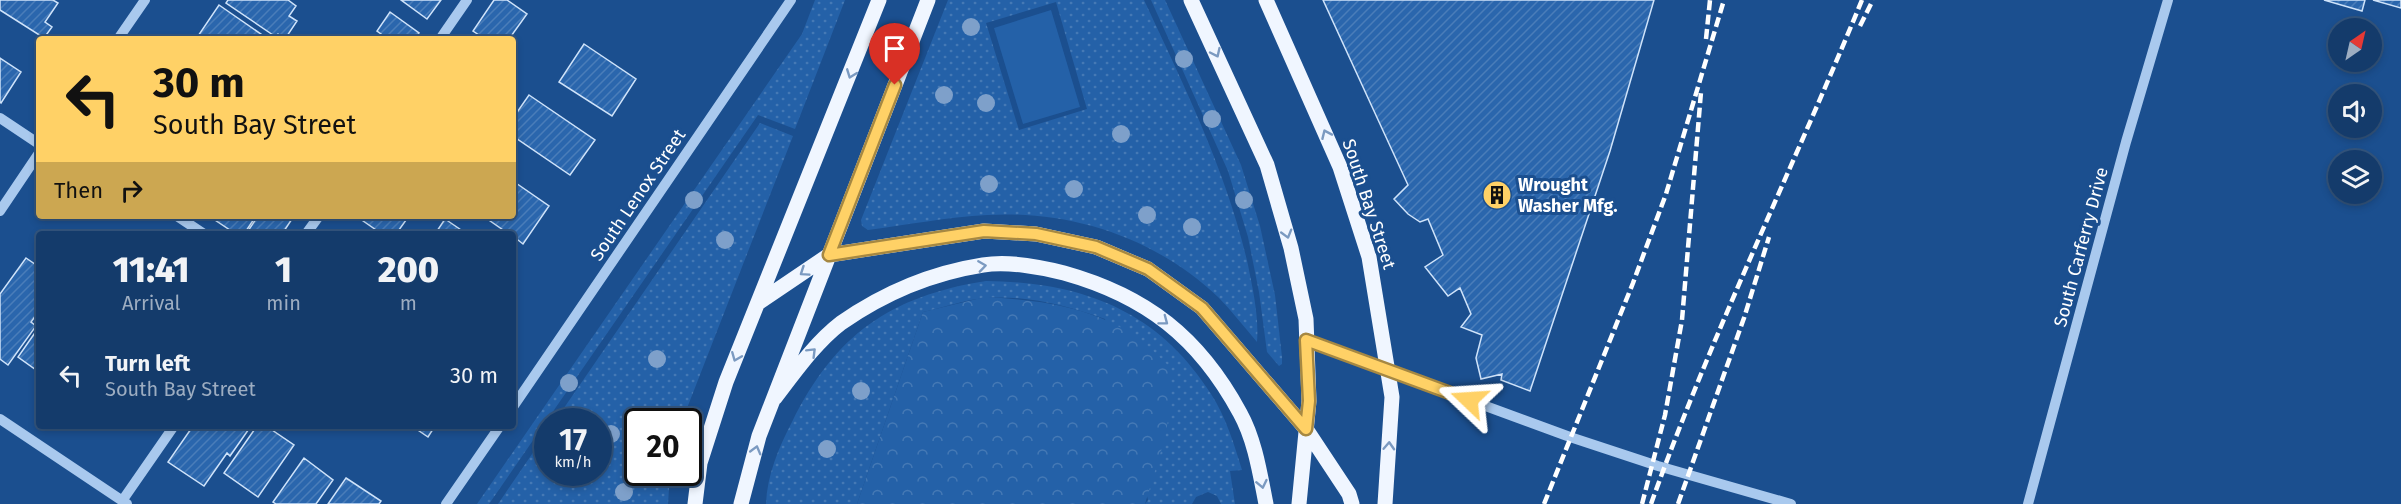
<!DOCTYPE html>
<style>
:root{--surface:#143b6b;--page:#214673;--text:#f1f3f6;--muted:#9dadc1;--line:#33557e}
body{margin:0;font-family:"Fira Sans",sans-serif;background:var(--page);color:var(--text);height:100vh;display:flex;flex-direction:column;font-size:22px;white-space:nowrap}
*{box-sizing:border-box;margin:0}
p{font-size:20px;color:var(--muted)}
.icon{flex:none;width:33px;height:33px;fill:none;stroke:currentColor;stroke-width:2;stroke-linecap:round;stroke-linejoin:round}
.map{position:relative;flex:1;overflow:hidden}
.details{position:absolute;left:36px;top:231px;width:480px;height:198px;display:flex;flex-direction:column;background:var(--surface);border-radius:6px;box-shadow:0 3px 9px #0003,0 0 0 2px var(--line)}
.details>*{flex:none}
.hud{position:absolute;left:36px;top:36px;width:480px;height:183px;border-radius:6px;box-shadow:0 3px 9px #0003,0 0 0 2px var(--line);background:#ffd166;color:#111;overflow:hidden}
.needle{width:39px;rotate:34deg}
.fabs{position:absolute;left:2328px;top:18px;display:grid;gap:12px}
.fabs a{display:grid;place-items:center;width:54px;height:54px;border-radius:50%;background:var(--surface);box-shadow:0 3px 9px #0003,0 0 0 2px var(--line);font-size:30px}
.speed{position:absolute;left:534px;top:408px;display:flex;gap:12px;font-size:30px;font-weight:700;text-align:center}
.speed>*{display:grid;place-content:center;width:78px;height:78px;border-radius:50%;background:var(--surface);box-shadow:0 3px 9px #0003,0 0 0 2px var(--line);line-height:1}
.speed small{font-size:15px;font-weight:400}
.speed .limit{border:3px solid #111;border-radius:9px;background:#fff;color:#111}
.pin{position:absolute;display:grid;place-items:center;width:51px;height:51px;color:#fff;margin:-62px -26px;border-radius:50% 50% 50% 0;rotate:-45deg;box-shadow:0 0 6px #0007}
.pin .icon{rotate:45deg}
.me{position:absolute;width:66px;margin:-33px;rotate:290deg;stroke-linejoin:round;filter:drop-shadow(0 0 4px #0008)}
.turn{display:flex;align-items:center;gap:21px;height:126px;padding:0 18px;font-size:27px}
.turn .icon{width:78px;height:78px;stroke-width:2.5}
.turn b{display:block;font-size:42px;line-height:51px}
.then{display:flex;align-items:center;height:57px;padding:0 18px;background:#0003;gap:12px;font-size:22px}
.eta{display:flex;justify-content:space-evenly;align-items:center;height:102px;text-align:center}
.eta b{font-size:36px;font-weight:800;line-height:42px}
ul{padding:0;list-style:none}
li{display:flex;align-items:center;gap:18px;height:84px;padding:0 18px}
li div{flex:1}
li b{display:block;font-size:22px}
li em{font-style:normal}
.map>svg:first-child{display:block}
.grass{fill:url(#grass-dots);fill-rule:evenodd}
.park{fill:url(#park-crowns)}
.pitch{fill:#2461a8}
.building{fill:url(#building-hatch);stroke:#cfe3fa;stroke-width:1.5}
.lines{fill:none;stroke-linecap:round;stroke-linejoin:round}
.minor{stroke:#a9c9ee;stroke-width:10}
.major{stroke:#f0f6ff;stroke-width:15}
.rail{stroke:#fff;stroke-width:4.5;stroke-dasharray:10 4.5;stroke-linecap:butt}
.tree{fill:#7ea0ca}
.oneway{stroke:#7b9ac1}
.route-casing{stroke:#a68842;stroke-width:15}
.route{stroke:#ffd166;stroke-width:10}
.labels{text-anchor:middle;dominant-baseline:central;stroke-width:6;stroke-linejoin:round;paint-order:stroke}
.poi-label{font-size:18px;font-weight:bold;fill:#fff;stroke:#1b4f8f;text-anchor:start}
.street-label{font-size:18px;fill:#fff;stroke:#1b4f8f}
</style>
<div class="map">
<svg width="2401" height="504" viewBox="0 0 2401 504">
<defs>
<pattern id="grass-dots" width="8" height="8" patternUnits="userSpaceOnUse" patternTransform="scale(1.5)"><rect width="8" height="8" fill="#2461a8"/><path d="M2 2h.1M6 6h.1" fill="none" stroke="#4579b5" stroke-width="1.8" stroke-linecap="round"/></pattern>
<pattern id="park-crowns" width="20" height="18" patternUnits="userSpaceOnUse" patternTransform="scale(1.5)"><rect width="20" height="18" fill="#2461a8"/><path d="M2 6a3 3 0 1 1 6 0M12 15a3 3 0 1 1 6 0" fill="none" stroke="#4579b5"/></pattern>
<pattern id="building-hatch" width="6" height="6" patternUnits="userSpaceOnUse" patternTransform="scale(1.5)"><rect width="6" height="6" fill="#2a66ad"/><path d="M-1 1l2-2M0 6l6-6M5 7l2-2" fill="none" stroke="#4a7db9"/></pattern>
</defs>
<rect width="100%" height="100%" fill="#1b4f8f"/>
<path class="grass" d="M815 0H845L795 129 758 115 489 504H477L802 34Z
M948 0H1144C1184 86 1227 172 1248 265 1253 290 1259 317 1257 342 1244 327 1232 311 1218 297 1156 238 1071 210 987 215 947 217 907 225 868 230L862 226 861 220ZM1056 2 1087 109 1019 130 986 23Z
M1151 0H1165L1241 165 1260 226 1275 295 1282 357V364L1279 366 1267 352 1259 292 1248 237 1228 171Z
M760 123 793 136 682 421 638 422V472L670 473 668 504H498L547 432 548 472H598V422L555 421Z
M986 281C1081 282 1158 310 1211 394 1226 417 1234 444 1242 470L1230 471 1235 504H1221L1217 496 1208 492 1196 497 1192 504H1145L1148 500 1105 319C1067 306 1027 295 987 298 966 299 943 308 923 312L857 504H766C767 475 779 447 792 422 835 335 890 296 986 281Z"/>
<path class="park" d="M985 297C1041 300 1097 307 1143 342 1152 349 1161 359 1170 367L1171 402 1165 438 1145 504H857L923 312Z"/>
<path class="pitch" d="M1051 10 1080 107 1023 124 994 28Z"/>
<path class="building" d="M0 0H53L58 3 45 22 52 27 44 38 0 10Z
M228 0H288L296 6 289 16 297 21 285 39 278 34 276 37 226 3Z
M401 0H441L427 19Z
M494 0H507L527 14 509 39H485L473 31Z
M1323 0H1654L1610 151 1530 391 1501 380 1502 374 1481 379 1476 358 1482 335 1461 327 1471 314 1460 288 1448 296 1425 267 1443 255 1428 219 1420 222 1408 214 1394 199 1408 185Z
M2324 0H2365L2362 11Z
M2373 0H2401V8Z
M219 5 268 39H202L198 36Z
M390 12 419 33 414 39H388L377 31Z
M584 44 636 79 612 116 559 82Z
M0 58 21 72 1 103 0 102Z
M529 95 595 140 570 175 513 136V118Z
M513 181 549 206 523 244 513 236V234H509L483 216H513Z
M218 216H256L244 234H236L215 220Z
M258 216H294L282 234H246Z
M356 216H409L396 234H382Z
M445 219 467 234H435Z
M26 258 39 267V311L31 322 36 326 8 365 0 359V294Z
M39 327V372L18 357Z
M193 426H251L230 456 227 453 204 486 168 462Z
M257 426H266L294 445 258 497 224 473Z
M412 426H435L428 437Z
M304 458 333 480 316 504H276L273 502Z
M346 478 381 501 379 504H328Z"/>
<g class="lines">
<path class="minor" d="M118 39 145 0
M440 39 467 0
M0 118 39 144
M0 211 39 153
M177 216 204 234
M306 234 319 216
M1306 340 1570 437 1658 466 1791 504
M513 407 791 0
M0 419 127 504
M122 501 174 426
M446 504 500 426
M2028 504 2126 142 2168 0"/>
<path class="major" d="M1191 0 1267 165 1291 248 1306 319 1309 401 1299 504
M1266 0 1340 167 1369 257 1392 397 1385 504
M758 303 829 255 984 231 1036 234 1096 247 1148 269 1202 308 1306 429 1349 494 1352 504
M775 398C795 372 815 343 841 323 884 293 932 273 983 265 1007 261 1041 267 1064 273 1146 296 1199 337 1240 413 1255 440 1260 474 1266 504
M695 504 700 463 726 382 879 0
M741 504 759 436 928 0"/>
<path class="rail" d="M1860 26 1873 0
M1706 39 1710 0
M1544 504 1633 283 1666 194 1724 0
M1642 504 1665 415 1682 320 1701 92
M1651 504C1712 333 1793 168 1862 0
M1678 504 1744 318 1769 237"/>
</g>
<g class="tree">
<circle cx="971" cy="27" r="9"/>
<circle cx="1184" cy="59" r="9"/>
<circle cx="944" cy="95" r="9"/>
<circle cx="986" cy="103" r="9"/>
<circle cx="1212" cy="119" r="9"/>
<circle cx="1121" cy="134" r="9"/>
<circle cx="989" cy="184" r="9"/>
<circle cx="1074" cy="189" r="9"/>
<circle cx="694" cy="200" r="9"/>
<circle cx="1244" cy="200" r="9"/>
<circle cx="1147" cy="215" r="9"/>
<circle cx="1192" cy="227" r="9"/>
<circle cx="725" cy="240" r="9"/>
<circle cx="657" cy="359" r="9"/>
<circle cx="569" cy="383" r="9"/>
<circle cx="861" cy="391" r="9"/>
<circle cx="611" cy="434" r="9"/>
<circle cx="827" cy="449" r="9"/>
<circle cx="624" cy="492" r="9"/>
</g>
<defs><path id="oneway-chevron" d="M-2-3.5L2.5 0L-2 3.5" fill="none" stroke-width="1.6" stroke-linecap="round" stroke-linejoin="round" transform="scale(1.5)"/></defs>
<g class="oneway">
<use href="#oneway-chevron" transform="translate(1216 53) rotate(65)"/>
<use href="#oneway-chevron" transform="translate(851 74) rotate(111)"/>
<use href="#oneway-chevron" transform="translate(1326 134) rotate(-114)"/>
<use href="#oneway-chevron" transform="translate(1287 234) rotate(74)"/>
<use href="#oneway-chevron" transform="translate(982 266) rotate(-8)"/>
<use href="#oneway-chevron" transform="translate(804 272) rotate(146)"/>
<use href="#oneway-chevron" transform="translate(1164 321) rotate(37)"/>
<use href="#oneway-chevron" transform="translate(812 352) rotate(-45)"/>
<use href="#oneway-chevron" transform="translate(736 357) rotate(112)"/>
<use href="#oneway-chevron" transform="translate(1389 446) rotate(-87)"/>
<use href="#oneway-chevron" transform="translate(756 450) rotate(-75)"/>
<use href="#oneway-chevron" transform="translate(1262 484) rotate(78)"/>
</g>
<g class="lines">
<g class="route-casing">
<path id="route" d="M895 85 829 255 984 231 1036 234 1096 247 1148 269 1202 308 1306 429 1309 401 1306 340 1469 400"/>
</g>
<use href="#route" class="route"/>
</g>
<defs>
<g id="building-disc" transform="scale(1.5)"><circle r="9.5" fill="#ffd166" stroke="#1b4f8f"/><path d="M-4-6H4V6H1V3H-1V6H-4ZM-2.5-4.3h1.7v1.8h-1.7ZM.8-4.3h1.7v1.8H.8ZM-2.5-1h1.7V.8h-1.7ZM.8-1h1.7V.8H.8Z" fill="#111"/></g>
</defs>
<g fill-rule="evenodd">
<use href="#building-disc" x="1497" y="195"/>
</g>
<g class="labels">
<g class="poi-label">
<text x="1518" y="185">Wrought<tspan x="1518" dy="21">Washer Mfg.</tspan></text>
</g>
<g class="street-label">
<text transform="translate(638 195) rotate(-56)">South Lenox Street</text>
<text transform="translate(1369 204) rotate(72)">South Bay Street</text>
<text transform="translate(2081 247) rotate(-75)">South Carferry Drive</text>
</g>
</g>
</svg>
<div class="fabs">
<a><svg class="needle" viewBox="-14 -14 28 28"><path d="M0-13l5 13h-10z" fill="#e53935"/><path d="M0 13l5-13h-10z" fill="#9dadc1"/></svg></a>
<a><svg class="icon" aria-label="sound" viewBox="0 0 24 24"><path d="M4 9h4l5-4v14l-5-4H4zM17 9q2 3 0 6"/></svg></a>
<a><svg class="icon" aria-label="layers" viewBox="0 0 24 24"><path d="M12 4l9 5-9 5-9-5zM3 14l9 5 9-5"/></svg></a>
</div>
<div class="speed"><div>17<small>km/h</small></div><div class="limit">20</div></div>
<div class="pin" style="left:895px;top:85px;background:#d93025"><svg class="icon" aria-label="arrive" viewBox="0 0 24 24"><path d="M6 21V4h12l-3 4 3 4H6"/></svg></div>
<svg class="me" style="left:1469px;top:400px" viewBox="-20 -20 40 40"><path d="M0-17L14 15 0 8-14 15z" fill="#ffd166" stroke="#fff" stroke-width="4"/></svg>
<div class="hud">
<div class="turn"><svg class="icon" aria-label="left" viewBox="0 0 24 24"><path d="M17 20v-9H6M10 6l-5 5 5 5"/></svg><div><b>30 m</b>South Bay Street</div></div>
<div class="then">Then<svg class="icon" aria-label="right" viewBox="0 0 24 24"><path d="M7 20v-9h11M14 6l5 5-5 5"/></svg></div>
</div>
<section class="details">
<div class="eta">
<div><b>11:41</b><p>Arrival</p></div>
<div><b>1</b><p>min</p></div>
<div><b>200</b><p>m</p></div>
</div>
<ul>
<li><svg class="icon" aria-label="left" viewBox="0 0 24 24"><path d="M17 20v-9H6M10 6l-5 5 5 5"/></svg><div><b>Turn left</b><p>South Bay Street</p></div><em>30 m</em></li>
</ul>
</section>
</div>
